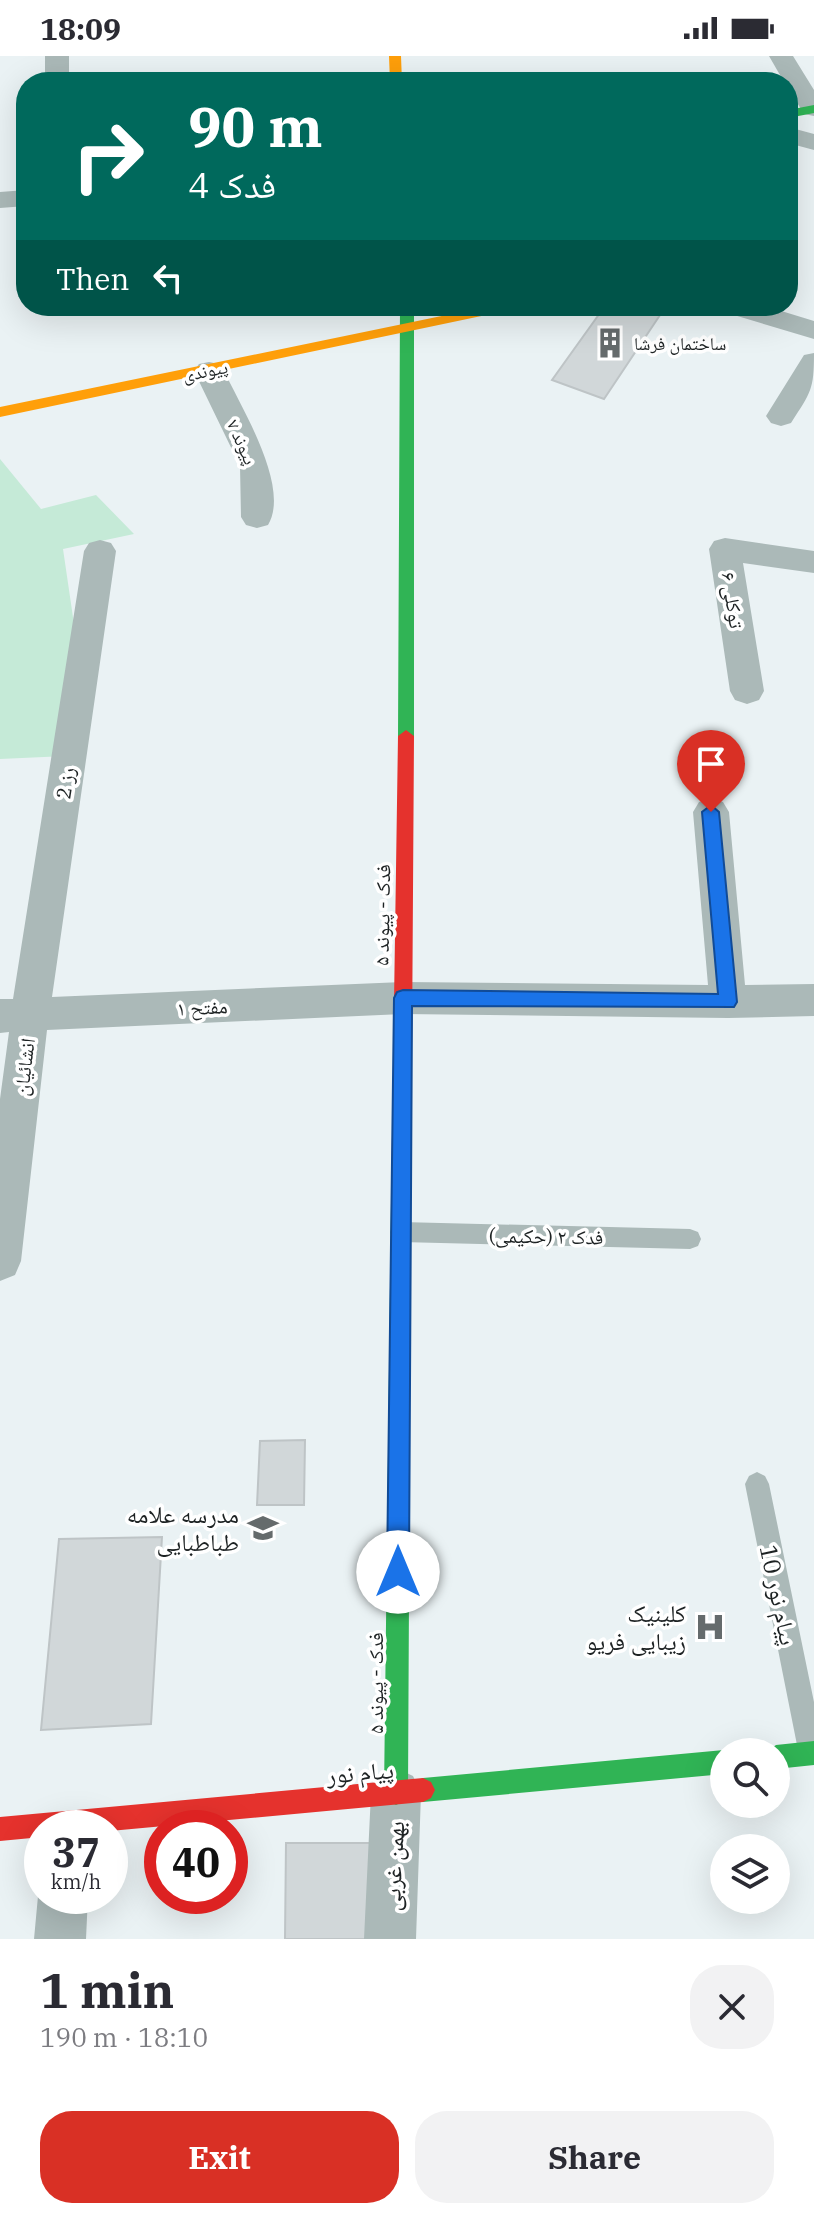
<!DOCTYPE html>
<meta charset="utf-8">
<style>
:root{--surface:#fff;--page:#f2f2f3;--text:#2b2b33;--muted:#7c7c81;--accent:#d93025}
body{margin:0;font-family:"IBM Plex Serif","Noto Naskh Arabic",serif;background:var(--page);color:var(--text);height:100vh;display:flex;flex-direction:column;font-size:30px;white-space:nowrap}
*{box-sizing:border-box;margin:0}
p{font-size:26px;color:var(--muted)}
.icon{flex:none;width:44px;height:44px;fill:none;stroke:currentColor;stroke-width:2;stroke-linecap:round;stroke-linejoin:round}
.map{position:relative;height:1883px;overflow:hidden}
.drawer{display:flex;flex-direction:column;background:var(--surface);flex:1}
.drawer>*{flex:none}
.guide{position:absolute;left:16px;top:16px;width:782px;height:244px;border-radius:32px;box-shadow:0 8px 32px #0002;background:#00695c;color:#fff;overflow:hidden}
.tools{position:absolute;left:710px;top:1682px;display:grid;gap:16px}
.tools a{display:grid;place-items:center;width:80px;height:80px;border-radius:50%;background:var(--surface);box-shadow:0 8px 32px #0002;font-size:40px}
.speed{position:absolute;left:24px;top:1754px;display:flex;gap:16px;font-size:40px;font-weight:700;text-align:center}
.speed>*{display:grid;place-content:center;width:104px;height:104px;border-radius:50%;background:var(--surface);box-shadow:0 8px 32px #0002;line-height:1}
.speed small{font-size:20px;font-weight:400}
.speed .limit{border:12px solid #d22;background:#fff;color:#111}
.pin{position:absolute;display:grid;place-items:center;width:68px;height:68px;color:#fff;margin:-82px -34px;border-radius:50% 50% 50% 0;rotate:-45deg;box-shadow:0 0 8px #0007}
.pin .icon{rotate:45deg}
.me{position:absolute;width:88px;margin:-44px;rotate:0deg;stroke-linejoin:round;filter:drop-shadow(0 0 6px #0008)}
.turn{display:flex;align-items:center;gap:28px;height:168px;padding:0 40px;font-size:36px}
.turn .icon{width:104px;height:104px;stroke-width:2.5}
.turn b{display:block;font-size:56px;line-height:68px}
.then{display:flex;align-items:center;height:76px;padding:0 40px;background:#0003;gap:16px;font-size:30px}
.round{display:grid;place-items:center;flex:none;width:84px;height:84px;border-radius:32px;background:var(--page)}
.headline{display:flex;align-items:center;justify-content:space-between;height:136px;padding:0 40px}
h1{font-size:48px;font-weight:800;line-height:60px}
.action{display:flex;gap:16px;margin-top:auto;padding:16px 40px}
.action a{flex:1;height:92px;border-radius:32px;background:var(--accent);color:#fff;font-size:32px;font-weight:800;line-height:92px;text-align:center}
.action a+a{background:var(--page);color:var(--text)}
.status{display:flex;justify-content:space-between;align-items:center;height:56px;padding:0 40px;background:var(--surface);direction:ltr}
.status svg{height:22px;fill:currentColor}
.map>svg:first-child{display:block}
.green{fill:#c5ead7}
.building{fill:#d1d7d9;stroke:#bec4c6;stroke-width:2}
.lines{fill:none;stroke-linecap:round;stroke-linejoin:round}
.lane{fill:#abb9b8;fill-rule:evenodd}
.street{fill:#abb9b8;fill-rule:evenodd}
.fast{fill:#30b455;fill-rule:evenodd}
.slow{fill:#ff9f0a;fill-rule:evenodd}
.jam{fill:#e5322d;fill-rule:evenodd}
.route{fill:#1a73e8;stroke:#114b97;stroke-width:2}
.labels{text-anchor:middle;dominant-baseline:central;stroke-width:7;stroke-linejoin:round;paint-order:stroke}
.far-poi-label{font-size:18px;fill:#1d2223;stroke:#fff;text-anchor:start}
.far-street-label{font-size:18px;fill:#1d2223;stroke:#fff}
.street-label{font-size:20px;fill:#1d2223;stroke:#fff}
.near-poi-label{font-size:24px;fill:#1d2223;stroke:#fff;text-anchor:end}
.near-street-label{font-size:24px;fill:#1d2223;stroke:#fff}
</style>
<div class="status"><b>18:09</b><svg viewBox="0 0 49 12"><path d="M0 12V9h3v3zM5 12V6h3v6zM10 12V3h3v9zM15 12V0h3v12zM26 1h20v11H26zM47 4h2v5h-2z"/></svg></div>
<div class="map">
<svg width="814" height="1883" viewBox="0 0 814 1883">
<rect width="100%" height="100%" fill="#eaf2f4"/>
<path class="green" d="M0 403 41 453 96 439 134 478 63 493 75 575 66 700 0 703Z"/>
<path class="building" d="M605 250H666L604 343 552 324Z
M305 1384 304 1449H257L260 1385Z
M162 1481 151 1668 41 1674 59 1483Z
M286 1787H379L377 1883H285Z"/>
<g class="lines">
<path class="lane" d="M401 1166 690 1173 698 1176 701 1183 698 1190 690 1193 401 1186 393 1183 390 1176 393 1169Z
M757 1416 765 1420 769 1428 814 1646V1706L811 1707 802 1703 798 1694 745 1428 749 1420Z"/>
<path class="street" d="M45 0H69V26H45Z
M769 0H793L814 34V60L804 58 788 32V26H784Z
M788 71 814 78V94L788 87Z
M26 134V150L0 152V136Z
M720 250H765L814 265V283L724 256Z
M814 297C814 334 811 336 791 367L781 370 771 367 766 360 804 299Z
M209 306 219 308 224 315C241 351 291 431 268 469L257 472 246 469 241 461 240 410 194 315 199 308Z
M725 482 814 495V517L743 507 764 635 759 644 747 648 735 644 730 635 709 493 714 485Z
M100 484 111 487 116 495 52 941 403 926 708 929 693 756 699 746 711 742 723 746 729 756 745 929 814 928V960L728 962 403 958 47 974 21 1205 15 1219 0 1225V1043L9 976 0 977V943H13L84 495 89 487Z
M396 1712 413 1720 421 1737 416 1883H364L371 1737 379 1720Z
M42 1829V1840H88L86 1883H34L38 1840Z"/>
<path class="fast" d="M814 49V57L788 62V54Z
M400 250H414V680L406 686 398 680Z
M401 1138 408 1141 411 1147 408 1737 404 1745 396 1749 388 1745 384 1737 391 1147 394 1141Z
M814 1685V1709L776 1713V1696H766L776 1689Z
M724 1694 728 1696H724V1718L423 1746 415 1742 411 1734 415 1726 423 1722Z"/>
<path class="slow" d="M389 0H401L402 26H390Z
M490 250H517L510 254 0 361V351Z"/>
<path class="jam" d="M406 674 414 680 411 1147 408 1153 401 1156 394 1153 391 1147 398 680Z
M423 1722 431 1726 435 1734 431 1742 423 1746 110 1775V1772H42V1781L0 1785V1761Z"/>
</g>
<path class="route" d="M711 749 719 756 737 946 734 951 412 950 409 1516 406 1524 398 1527 390 1524 387 1516 394 942 397 936 403 934 718 938 702 756Z"/>
<defs>
<g id="building-bare" transform="scale(2.4)"><path d="M-4-6H4V6H1V3H-1V6H-4ZM-2.5-4.3h1.7v1.8h-1.7ZM.8-4.3h1.7v1.8H.8ZM-2.5-1h1.7V.8h-1.7ZM.8-1h1.7V.8H.8Z" fill="#656b6c" stroke="#fff" stroke-width="2.5" paint-order="stroke"/></g>
<g id="school-bare" transform="scale(2.4)"><path d="M0-5L7-2L0 1L-7-2ZM-4 1L0 2.5L4 1V4Q0 6-4 4Z" fill="#656b6c" stroke="#fff" stroke-width="2.5" paint-order="stroke"/></g>
<g id="hospital-bare" transform="scale(2.4)"><path d="M-5-5h3v3.5h4V-5h3V5h-3V1.5h-4V5h-3Z" fill="#656b6c" stroke="#fff" stroke-width="2.5" paint-order="stroke"/></g>
</defs>
<g fill-rule="evenodd">
<use href="#building-bare" x="610" y="287"/>
<use href="#school-bare" x="263" y="1472"/>
<use href="#hospital-bare" x="710" y="1571"/>
</g>
<g class="labels">
<g class="far-poi-label">
<text x="634" y="287">ساختمان فرشا</text>
</g>
<g class="far-street-label">
<text transform="translate(205 315) rotate(-12)">پیوندی</text>
<text transform="translate(242 386) rotate(66)">پیوند ۷</text>
</g>
<g class="street-label">
<text transform="translate(733 544) rotate(81)">توکلی ۶</text>
<text transform="translate(65 727) rotate(-81)">رز 2</text>
<text transform="translate(382 859) rotate(-89)">فدک - پیوند ۵</text>
<text transform="translate(202 951) rotate(-3)">مفتح ۱</text>
<text transform="translate(24 1011) rotate(-83)">انشائیان</text>
<text transform="translate(546 1180) rotate(1)">فدک ۲ (حکیمی)</text>
<text transform="translate(375 1627) rotate(-90)">فدک - پیوند ۵</text>
</g>
<g class="near-poi-label">
<text x="239" y="1458">مدرسه علامه<tspan x="239" dy="28">طباطبایی</tspan></text>
<text x="686" y="1557">کلینیک<tspan x="686" dy="28">زیبایی فریو</tspan></text>
</g>
<g class="near-street-label">
<text transform="translate(779 1539) rotate(78)">پیام نور 10</text>
<text transform="translate(360 1716) rotate(-5)">پیام نور</text>
<text transform="translate(393 1810) rotate(-87)">بهمن غربی</text>
</g>
</g>
</svg>
<div class="tools">
<a><svg class="icon" aria-label="search" viewBox="0 0 24 24"><circle cx="10" cy="10" r="6"/><path d="M15 15l6 6"/></svg></a>
<a><svg class="icon" aria-label="layers" viewBox="0 0 24 24"><path d="M12 4l9 5-9 5-9-5zM3 14l9 5 9-5"/></svg></a>
</div>
<div class="speed"><div>37<small>km/h</small></div><div class="limit">40</div></div>
<div class="pin" style="left:711px;top:756px;background:#d93025"><svg class="icon" aria-label="arrive" viewBox="0 0 24 24"><path d="M6 21V4h12l-3 4 3 4H6"/></svg></div>
<svg class="me" style="left:398px;top:1516px" viewBox="-20 -20 40 40"><circle r="19" fill="#fff"/><path d="M0-13L10 11 0 6-10 11z" fill="#1a73e8"/></svg>
<div class="guide">
<div class="turn"><svg class="icon" aria-label="right" viewBox="0 0 24 24"><path d="M7 20v-9h11M14 6l5 5-5 5"/></svg><div><b>90 m</b>فدک 4</div></div>
<div class="then">Then<svg class="icon" aria-label="left" viewBox="0 0 24 24"><path d="M17 20v-9H6M10 6l-5 5 5 5"/></svg></div>
</div>
</div>
<section class="drawer">
<div class="headline"><div><h1>1 min</h1><p>190 m · 18:10</p></div><a class="round"><svg class="icon" aria-label="close" viewBox="0 0 24 24"><path d="M6 6l12 12M18 6L6 18"/></svg></a></div>
<div class="action"><a>Exit</a><a>Share</a></div>
</section>
